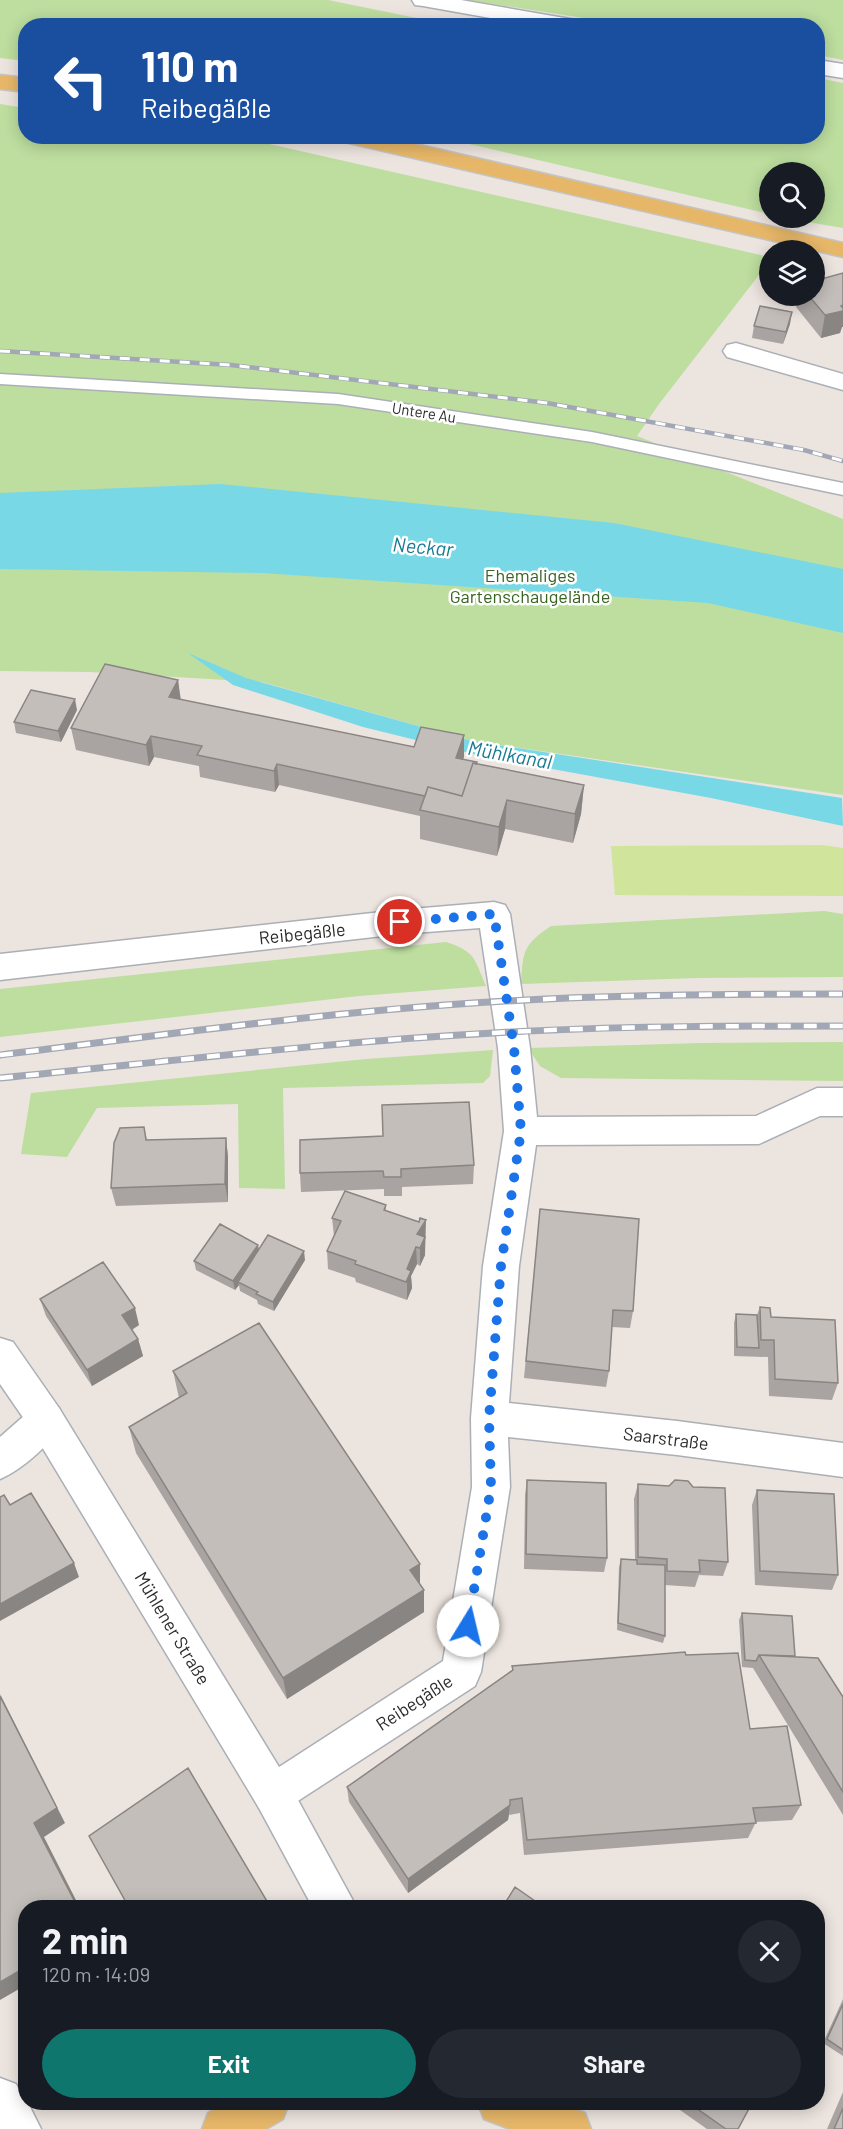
<!DOCTYPE html>
<meta charset="utf-8">
<style>
:root{--surface:#171b24;--page:#242831;--text:#f1f3f6;--muted:#9ea1a6;--accent:#0f766e}
body{margin:0;font-family:Barlow,sans-serif;background:var(--page);color:var(--text);height:100vh;display:flex;flex-direction:column;font-size:22px;white-space:nowrap}
*{box-sizing:border-box;margin:0}
p{font-size:20px;color:var(--muted)}
.icon{flex:none;width:33px;height:33px;fill:none;stroke:currentColor;stroke-width:2;stroke-linecap:round;stroke-linejoin:round}
.map{position:relative;flex:1;overflow:hidden}
.details{position:absolute;left:18px;top:1900px;width:807px;height:210px;display:flex;flex-direction:column;background:var(--surface);border-radius:24px;box-shadow:0 3px 15px #0003}
.details>*{flex:none}
.hud{position:absolute;left:18px;top:18px;width:807px;height:126px;border-radius:24px;box-shadow:0 3px 15px #0003;background:#1a4fa0;color:#fff;overflow:hidden}
.controls{position:absolute;left:759px;top:162px;display:grid;gap:12px}
.controls a{display:grid;place-items:center;width:66px;height:66px;border-radius:50%;background:var(--surface);box-shadow:0 3px 15px #0003;font-size:30px}
.pin{position:absolute;display:grid;place-items:center;width:51px;height:51px;color:#fff;margin:-26px;border:3px solid #fff;border-radius:50%;box-shadow:0 2px 6px #0007}
.me{position:absolute;width:66px;margin:-33px;rotate:9deg;stroke-linejoin:round;filter:drop-shadow(0 0 4px #0008)}
.turn{display:flex;align-items:center;gap:21px;height:126px;padding:0 24px;font-size:27px}
.turn .icon{width:78px;height:78px;stroke-width:2.5}
.turn b{display:block;font-size:42px;line-height:51px}
.round{display:grid;place-items:center;flex:none;width:63px;height:63px;border-radius:32px;background:var(--page)}
.overview{display:flex;align-items:center;justify-content:space-between;height:102px;padding:0 24px}
h1{font-size:36px;font-weight:700;line-height:45px}
.button{display:flex;gap:12px;margin-top:auto;padding:12px 24px}
.button a{flex:1;height:69px;border-radius:36px;background:var(--accent);color:#fff;font-size:24px;font-weight:700;line-height:69px;text-align:center}
.button a+a{background:var(--page);color:var(--text)}
.map>svg:first-child{display:block}
.green{fill:#bdde9f}
.pitch{fill:#d0e59b}
.water{fill:#79d8e6}
.lines{fill:none;stroke-linecap:round;stroke-linejoin:round}
.lane-casing{stroke:#abafb6;stroke-width:3}
.street-casing{stroke:#abafb6;stroke-width:3}
.secondary-casing{stroke:#abafb6;stroke-width:3}
.primary-casing{stroke:#c4c4c4;stroke-width:3}
.lane{fill:#fff;fill-rule:evenodd}
.street{fill:#fff;fill-rule:evenodd}
.secondary{fill:#fff;fill-rule:evenodd}
.primary{fill:#e7b769;fill-rule:evenodd}
.rail-far1-casing{stroke:#a1a7b4;stroke-width:4.5}
.rail-casing{stroke:#a1a7b4;stroke-width:7}
.rail-far1{stroke:#fff;stroke-width:3;stroke-dasharray:10;stroke-linecap:butt}
.rail{stroke:#fff;stroke-width:4.5;stroke-dasharray:13;stroke-linecap:butt}
.wall{fill:#a9a3a1}
.shaded-wall{fill:#898583}
.building{fill:#c4bebb;stroke:#898583;stroke-width:1.5}
.route{stroke:#1a73e8;stroke-width:10;stroke-dasharray:0 18}
.labels{text-anchor:middle;dominant-baseline:central;stroke-width:5;stroke-linejoin:round;paint-order:stroke}
.far-street-label{font-size:15px;fill:#2b2b2b;stroke:#fff}
.park-label{font-size:18px;fill:#376320;stroke:#fff}
.street-label{font-size:18px;fill:#2b2b2b;stroke:#fff}
.water-label{font-size:20px;font-style:italic;fill:#177a93;stroke:#fff}
</style>
<div class="map">
<svg width="843" height="2129" viewBox="0 0 843 2129">
<rect width="100%" height="100%" fill="#ece4de"/>
<path class="green" d="M0 0H328L451 25 26 26 25 61 0 58Z
M467 0H843V60L818 55V26L629 25Z
M818 78 843 83V228L783 218H814V172H770L769 214 440 137 818 136Z
M0 104 25 108 26 136H222L256 141 769 257V262L659 404 637 436 843 519V795L472 741 262 682 90 672 0 671Z
M824 911 843 914V977L697 978 521 984C523 951 523 945 551 926Z
M446 942C476 952 474 958 486 986L359 996 0 1037V989Z
M843 1042V1081L561 1078 540 1066 528 1048 701 1043Z
M493 1050 490 1076 483 1083 283 1088 285 1189 239 1188 238 1104 97 1108 67 1157 21 1154 31 1093 366 1059Z"/>
<path class="pitch" d="M822 845 843 848V896L615 895 611 846Z"/>
<path class="water" d="M220 484 614 523 843 569V633L708 603 262 573 0 569V493Z
M188 653 246 678 472 741 842 798 843 826 711 798 481 756 363 727 233 685Z"/>
<g class="lines">
<g class="lane-casing">
<path id="lane" d="M0 374 338 394 592 432 843 483V495L592 442 338 404 0 384Z"/>
</g>
<g class="street-casing">
<path id="street" d="M412 0H461L576 20 584 21 586 26H535L423 6 415 5Z
M818 60 843 64V78L818 74Z
M736 343 843 374V390L727 357 723 351 727 345Z
M494 902 505 905 510 914 530 1048 537 1117 756 1116 817 1088H843V1116H820L759 1144 536 1145 519 1266 509 1403 677 1421 843 1443V1477L677 1455 508 1437 510 1487 481 1672 475 1686 287 1808 273 1814 259 1808 253 1794 259 1780 443 1661 472 1487 471 1418 483 1266 504 1131 498 1048 480 928 400 934 0 980V954L400 910Z
M46 1403 59 1408 64 1420C55 1441 22 1470 0 1479V1437L33 1408Z
M0 2078 16 2084 26 2103H28L41 2129H0Z"/>
</g>
<g class="secondary-casing">
<path id="secondary" d="M0 1338 13 1342 59 1408 287 1780 357 1908H313L259 1808 33 1432 0 1384Z"/>
</g>
<g class="primary-casing">
<path id="primary" d="M0 75 26 78V92L0 89Z
M338 136H381L843 243V257L349 143 341 141Z
M225 2103H289L283 2119 266 2129H202L208 2113Z
M478 2103H559L585 2113 591 2129H510L484 2119Z"/>
</g>
<use href="#lane" class="lane"/>
<use href="#street" class="street"/>
<use href="#secondary" class="secondary"/>
<use href="#primary" class="primary"/>
<g class="rail-far1-casing">
<path id="rail-far1" d="M0 351 231 365 547 403 804 450 843 461"/>
</g>
<g class="rail-casing">
<path id="rail" d="M0 1055C148 1037 296 1016 445 1005 578 995 710 994 843 994
M0 1078C164 1062 328 1042 493 1033 610 1026 726 1026 843 1026"/>
</g>
<use href="#rail-far1" class="rail-far1"/>
<use href="#rail" class="rail"/>
</g>
<path class="wall" d="M843 273V327H842L840 333 821 338 796 307 798 296H814Z
M770 279V292H767Z
M790 324 783 344 752 338 754 326Z
M178 680 180 700 464 757 463 759 477 764 584 785 581 814 573 843 505 829 497 856 420 839V816L279 785 275 792 200 777 199 766 154 757 149 766 76 750 71 728Z
M77 710 61 742 16 733 14 722Z
M144 1127 147 1140 226 1138 228 1157V1202L116 1206 111 1188Z
M474 1165 473 1184 402 1187V1196H384V1189L301 1192 300 1173Z
M386 1205V1211L426 1238 425 1239V1255L420 1266 417 1264 411 1276 412 1288 407 1300 356 1282 355 1278 328 1269 327 1251 334 1236 332 1218Z
M540 1209 633 1311 630 1328 612 1327 609 1371 606 1387 524 1378Z
M258 1245 259 1250 305 1260 274 1311 258 1304 257 1300 240 1291 239 1285 235 1290 196 1270 194 1261Z
M40 1299 139 1325 132 1330 138 1339 143 1356 92 1386 46 1316Z
M760 1307 771 1317 838 1383 832 1400 769 1396 768 1357 734 1356V1323L736 1314 757 1315Z
M173 1371 420 1564V1584L424 1590V1612L287 1699 136 1453 129 1427 179 1398Z
M527 1480 607 1558 604 1572 524 1569 525 1495Z
M638 1484 728 1562 723 1576 699 1575 695 1587 665 1585V1636L663 1643 617 1630 619 1567 621 1559 635 1560 634 1499Z
M757 1490 838 1575 832 1590 755 1585 752 1505Z
M742 1613 843 1697V1815L753 1668 742 1667 739 1620Z
M686 1655 750 1729 801 1805 792 1820 756 1822 748 1838 524 1855 520 1813 509 1815 508 1820 408 1893 349 1802 347 1787 512 1670V1666Z
M843 1999V2056L823 2043Z
M843 2092V2129H827Z
M670 2103H752L738 2129H707Z"/>
<path class="shaded-wall" d="M843 305V327H842L840 333 821 338 825 315Z
M792 312 790 324 783 344 786 332Z
M178 680 181 701 169 697Z
M75 699 77 710 61 742 58 731Z
M464 735V757L455 779 456 758Z
M151 736 154 757 149 766 146 745Z
M277 764 279 785 275 792 274 771Z
M584 785 581 814 573 843 575 814Z
M507 800 505 829 497 856 499 827Z
M226 1138 228 1157V1202L225 1184Z
M426 1220 425 1255 420 1266V1248L417 1234Z
M258 1245 259 1254 238 1282 239 1285 235 1290 233 1281Z
M416 1247 417 1264 411 1276 412 1288 407 1300V1269Z
M304 1251 305 1260 274 1311 273 1302Z
M135 1308 139 1325 126 1333 122 1315Z
M138 1339 143 1356 92 1386 87 1370Z
M74 1563 79 1577 0 1621V1604Z
M420 1564V1587L410 1570Z
M424 1590V1612L287 1699 283 1678Z
M0 1694 65 1823 44 1837 80 1908H78L34 1823Z
M510 1805 508 1820 408 1893V1879Z
M26 1967V1985L0 2000V1982Z"/>
<path class="building" d="M843 273V305L841 306 843 308V311L825 315 809 296H814V281Z
M760 306 792 312 786 332 754 326Z
M105 664 178 680 169 697 414 747 421 727 464 735 456 758 477 762 476 764 473 763 462 796 428 787 425 796 277 764 274 771 197 755 202 746 151 736 146 745 71 728Z
M31 690 75 699 58 731 14 722Z
M473 763 584 785 575 814 507 800 499 827 420 810 428 787 462 796Z
M469 1102 474 1165 401 1169V1177H384L383 1171 300 1173V1140L383 1136 382 1105Z
M144 1127 146 1140 226 1138 225 1184 111 1188 114 1143 120 1128Z
M345 1191 386 1205 384 1210 419 1222 420 1218 426 1220 417 1234 425 1237 420 1248 416 1247 407 1269 411 1271 406 1282 355 1264 356 1261 327 1251 341 1221 332 1218Z
M540 1209 639 1219 633 1311 613 1310 609 1371 526 1361Z
M220 1224 258 1245 233 1281 194 1261Z
M268 1235 304 1251 273 1302 256 1294 258 1292 238 1282Z
M103 1262 135 1308 122 1315 138 1339 87 1370 40 1299Z
M760 1307 770 1308 771 1317 835 1320 838 1383 775 1379 774 1340H761Z
M736 1314 757 1315 759 1348 737 1347Z
M259 1323 420 1564 410 1570 424 1590 283 1678 129 1427 187 1393 173 1371Z
M527 1480 606 1483 607 1558 526 1554Z
M675 1480 688 1481 693 1487 725 1488 728 1562 699 1560 700 1572 667 1571V1559L638 1557V1484L669 1486Z
M757 1490 834 1494 838 1575 760 1571Z
M31 1493 74 1563 0 1604V1497L4 1495 10 1505Z
M621 1559 637 1560V1564L665 1565V1636L618 1623Z
M742 1613 792 1616 795 1656 759 1655 756 1661 745 1660Z
M685 1652 686 1655 738 1653 750 1729 787 1726 801 1805 753 1808 756 1823 527 1840 522 1798 510 1800V1805L408 1879 347 1787 513 1670 512 1666Z
M759 1655 818 1658 843 1697V1792Z
M0 1696 57 1808 34 1823 78 1908H26V1967L0 1982Z
M188 1768 271 1908H121L127 1904 89 1836Z
M515 1887 545 1908H502Z
M843 2004V2050L827 2039Z
M689 2103H752L738 2129H726Z
M843 2108V2129H834Z"/>
<g class="lines">
<path class="route" d="M400 922 494 914 514 1048 521 1131 501 1266 489 1418 491 1487 468 1626"/>
</g>
<g class="labels">
<g class="far-street-label">
<text transform="translate(424 412) rotate(9)">Untere Au</text>
</g>
<g class="park-label">
<text x="530" y="575">Ehemaliges<tspan x="530" dy="21">Gartenschaugelände</tspan></text>
</g>
<g class="street-label">
<text transform="translate(302 933) rotate(-6)">Reibegäßle</text>
<text transform="translate(666 1438) rotate(7)">Saarstraße</text>
<text transform="translate(173 1628) rotate(59)">Mühlener Straße</text>
<text transform="translate(414 1702) rotate(-33)">Reibegäßle</text>
</g>
<g class="water-label">
<text transform="translate(423 546) rotate(5)">Neckar</text>
<text transform="translate(510 754) rotate(10)">Mühlkanal</text>
</g>
</g>
</svg>
<div class="controls">
<a><svg class="icon" aria-label="search" viewBox="0 0 24 24"><circle cx="10" cy="10" r="6"/><path d="M15 15l6 6"/></svg></a>
<a><svg class="icon" aria-label="layers" viewBox="0 0 24 24"><path d="M12 4l9 5-9 5-9-5zM3 14l9 5 9-5"/></svg></a>
</div>
<div class="pin" style="left:400px;top:922px;background:#d93025"><svg class="icon" aria-label="arrive" viewBox="0 0 24 24"><path d="M6 21V4h12l-3 4 3 4H6"/></svg></div>
<svg class="me" style="left:468px;top:1626px" viewBox="-20 -20 40 40"><circle r="19" fill="#fff"/><path d="M0-13L10 11 0 6-10 11z" fill="#1a73e8"/></svg>
<div class="hud">
<div class="turn"><svg class="icon" aria-label="left" viewBox="0 0 24 24"><path d="M17 20v-9H6M10 6l-5 5 5 5"/></svg><div><b>110 m</b>Reibegäßle</div></div>
</div>
<section class="details">
<div class="overview"><div><h1>2 min</h1><p>120 m · 14:09</p></div><a class="round"><svg class="icon" aria-label="close" viewBox="0 0 24 24"><path d="M6 6l12 12M18 6L6 18"/></svg></a></div>
<div class="button"><a>Exit</a><a>Share</a></div>
</section>
</div>
